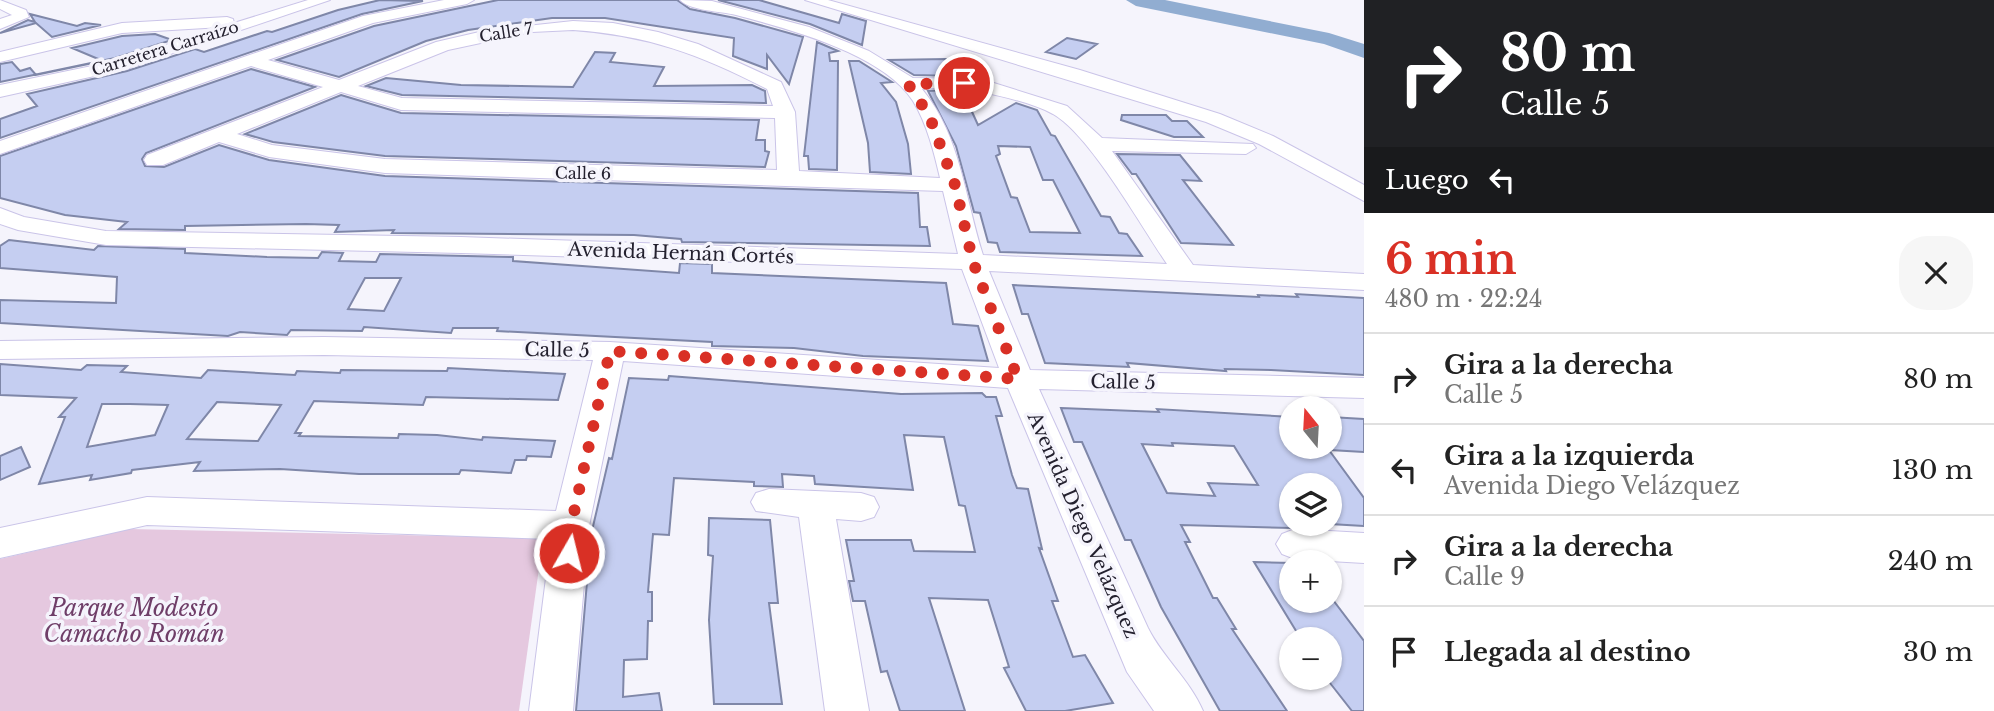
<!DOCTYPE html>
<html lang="es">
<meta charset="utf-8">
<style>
:root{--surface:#fff;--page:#f6f6f6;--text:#222;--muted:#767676;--line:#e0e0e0;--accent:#d93025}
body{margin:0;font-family:"Libre Baskerville",serif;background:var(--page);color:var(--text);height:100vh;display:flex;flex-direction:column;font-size:26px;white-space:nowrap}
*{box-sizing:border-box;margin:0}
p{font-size:23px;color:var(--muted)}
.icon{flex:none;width:38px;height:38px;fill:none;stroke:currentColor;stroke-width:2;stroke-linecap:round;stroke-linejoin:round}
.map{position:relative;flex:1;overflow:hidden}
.drawer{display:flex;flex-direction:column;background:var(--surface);width:630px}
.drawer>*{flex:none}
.top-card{background:#202124;color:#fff;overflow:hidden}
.needle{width:46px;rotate:342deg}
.tools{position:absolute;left:1279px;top:396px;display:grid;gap:14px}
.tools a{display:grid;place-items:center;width:63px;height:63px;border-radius:50%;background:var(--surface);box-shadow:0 2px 5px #0004;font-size:35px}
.pin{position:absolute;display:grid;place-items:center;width:60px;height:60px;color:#fff;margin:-30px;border:4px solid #fff;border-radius:50%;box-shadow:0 2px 7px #0007}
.me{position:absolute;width:77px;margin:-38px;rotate:8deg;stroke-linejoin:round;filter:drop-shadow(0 0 5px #0008)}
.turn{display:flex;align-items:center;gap:24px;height:147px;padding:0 21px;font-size:32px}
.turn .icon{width:91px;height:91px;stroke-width:2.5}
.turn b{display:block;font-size:49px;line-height:60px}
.then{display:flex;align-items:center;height:66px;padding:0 21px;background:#0003;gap:14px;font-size:26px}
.round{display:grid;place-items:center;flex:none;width:74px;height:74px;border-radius:28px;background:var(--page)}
.head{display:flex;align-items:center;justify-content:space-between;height:119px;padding:0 21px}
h1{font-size:42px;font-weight:700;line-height:52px;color:var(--accent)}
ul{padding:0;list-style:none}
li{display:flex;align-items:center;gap:21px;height:91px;padding:0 21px;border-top:2px solid var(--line)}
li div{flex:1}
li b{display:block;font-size:26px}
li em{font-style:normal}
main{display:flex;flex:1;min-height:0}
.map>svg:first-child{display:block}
.green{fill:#e5c8df}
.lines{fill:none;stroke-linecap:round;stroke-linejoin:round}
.river{fill:#91add1;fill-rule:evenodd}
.building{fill:#c5cef1;stroke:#7f87a8;stroke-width:2;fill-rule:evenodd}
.minor-casing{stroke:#cac4e8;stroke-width:2}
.minor{fill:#fff;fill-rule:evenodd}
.route{stroke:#d93025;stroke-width:12;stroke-dasharray:0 21.6}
.labels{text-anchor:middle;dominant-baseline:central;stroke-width:7;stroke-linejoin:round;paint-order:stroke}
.far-street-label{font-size:16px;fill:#24212f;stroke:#f5f4fc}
.street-label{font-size:19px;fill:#24212f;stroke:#f5f4fc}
.near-park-label{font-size:23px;font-style:italic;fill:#6f3e68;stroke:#f5f4fc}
</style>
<main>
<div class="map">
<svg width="1364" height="711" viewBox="0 0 1364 711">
<rect width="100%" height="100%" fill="#f5f4fc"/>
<path class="green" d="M130 529 537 538 541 554 519 711H0V559Z"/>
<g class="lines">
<path class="river" d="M1126 0H1165L1329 33 1364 44V58L1324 44 1136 6Z"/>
</g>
<path class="building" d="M380 0 423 1 362 14 0 138V119L37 106 27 94 127 71 195 49 204 52 267 31 272 32 338 10Z
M498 0H677L690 9 735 18 803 37 789 84 767 55V69L733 56 734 38 605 18H552L468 30 426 41 339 77 277 60 374 26Z
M718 0H759L839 23 842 14 866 21 862 45 810 24Z
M30 14 77 26 85 23 101 25 52 37 36 23 0 33 28 20 35 22Z
M155 34 172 40 115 58 0 82V64L12 62 20 71 30 68 36 75 103 61 72 48 122 36Z
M1067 38 1097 44 1076 59 1046 52Z
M817 42 838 51 829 53 830 61H838L837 170 809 169 808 156H804Z
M595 52 615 53 610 62 664 67 654 86 752 85 765 91 766 103 402 95 366 86 386 78 461 85 573 87Z
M946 59 956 76 914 75 889 60Z
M849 61H859L892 82 881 83 896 102 908 144 911 174 870 172 868 143Z
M251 69 315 87 146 153 142 159 145 166 164 167 219 145 269 160 385 176 918 193 920 227H927L930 246 682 242 681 239 634 235 392 233 394 230 335 232 339 225 306 224 185 226V230L119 229 127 222 65 215 0 198V156Z
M948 90 963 92 978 125 1016 103 1037 110 1051 135 1055 136 1101 216 1110 217 1119 233 1127 234 1142 256 1000 252 997 243 988 242 980 213 974 212 956 146 928 91ZM998 146 1030 147 1043 180H1053L1080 233 1030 232 1017 198 1011 197 996 156 1000 154Z
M341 95 401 113 759 120 756 140H765V151L769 152 765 167 385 156 273 142 245 134Z
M1122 115H1166L1172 121H1187L1203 137H1174L1121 120Z
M1117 154 1180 155 1201 181 1183 180 1233 245 1181 243 1136 174H1132Z
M9 240 94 250 98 246 185 249V253L267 257 318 258 322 252 343 253 339 261 376 262 380 254 513 257V261L679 273 680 263 712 264V273L946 283 953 324 978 326 988 361 863 356 794 348 712 346V342L497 331 498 328H453L451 333 364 327 362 331 291 330 287 335 240 332 228 336 0 323V300L116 303 117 277 0 268V246ZM365 278H401L384 311 348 309Z
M1013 285 1259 297 1258 295 1298 297 1296 294 1364 298V375L1271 370 1225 369 1226 371 1127 363 1129 367 1045 363 1028 314H1022Z
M0 364 81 370 87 365 127 366 121 372 201 378 208 370 295 375 297 371 340 373 341 370 447 371 448 368 565 374 558 400 426 397 423 405 314 401 295 433H301L299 436 398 438 399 434 437 435 482 440 483 437 555 441 551 457 527 456 526 460H515L511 473 461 470 459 474H359L280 469 194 471 200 462 132 470 131 473 90 480 92 475 39 484 65 417H59L76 398 0 395ZM217 402 281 405 258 441 187 439ZM102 404H130L168 405 155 435 87 447Z
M669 376 901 394 982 393 986 397H996L1002 416H996L1012 475 1017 488 1028 489 1042 549 1039 548 1058 601H1052L1073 657 1085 655 1113 703 1065 711H1026L1004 668 1009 667 988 600 929 598 965 711H900L887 671 881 672 865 601H853L849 581H854L846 540H911L914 551 975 552 965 506 959 505 944 437 904 435 913 490 815 484 814 476 782 474 783 487 754 486V482L674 478 669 535 653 534 648 592H652V621H648L647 659 624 660 623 697 659 693 662 711H576L591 535 609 458 612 459 629 378 668 380Z
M1061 408 1159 412 1157 409 1292 417V446H1326L1364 498V526L1330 524V485H1292L1291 528 1181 525 1190 542H1185L1213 598H1217L1236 629H1232L1287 711H1220L1161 607 1131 540H1125L1082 442H1074ZM1172 443 1234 446 1258 485 1208 483 1215 496 1167 493 1142 444 1173 446Z
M1330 417 1364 419V452L1330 450Z
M21 447 30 467 0 480V456Z
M709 518 770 520 778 603H769L782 704H714L709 620 713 556 708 555Z
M1254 562 1292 563V600H1333L1364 641V711H1352L1330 683V639H1301Z"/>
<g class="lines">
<g class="minor-casing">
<path id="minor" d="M0 0 26 10 29 17 0 29V19L12 15 0 9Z
M308 0H330L126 69 0 97V85L116 61 222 27 122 33 0 62V52L122 23 227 17 233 19 234 23Z
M444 0H474L467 4 373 23 268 60 339 80 436 42 488 30 573 21 613 23 658 32 698 44 781 82 795 112 799 171 940 178C934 152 927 124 913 101 883 54 789 29 736 15 720 11 691 11 680 0L712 1 809 27 869 51 913 78 981 79 1067 106 1102 138 1253 144 1256 148 1246 154 1112 151 1193 265 1364 274V290L989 271 1030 370 1364 378V398L1039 389 1148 628C1163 658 1190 680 1203 711H1154L1127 672 1008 388 623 361 589 526 573 711H529L551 539 147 525 0 558V528L147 497 556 511 593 360 324 355 0 359V341L324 337 610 342 999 368 962 269 461 253 106 245 18 230 0 224V208L24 217 106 231 461 237 958 254 943 191 385 173 269 157 219 142 163 165H147L144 160 147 155 323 87 251 66 0 154V141L363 16ZM573 30C648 35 701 55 767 89L773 106 402 98 358 86 448 50 532 32ZM948 87C977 90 1027 100 1053 114 1090 135 1141 226 1167 264L983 255C965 199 961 136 922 89ZM341 92 401 110 775 118 777 170 385 159 272 145 237 134Z
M805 0H828L1080 70 1220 114 1273 136 1364 185V201L1259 144 1206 122Z
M769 489 861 493 874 497 879 507 874 517 861 521 836 519 869 711H825L799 517 756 511 751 502 756 493Z
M1295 529 1364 533V563L1295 559 1282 554 1276 544 1282 534Z"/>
</g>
<use href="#minor" class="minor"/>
</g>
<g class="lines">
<path class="route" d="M569 553 571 526 610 351 1018 379 973 262 955 185 929 115 908 84 964 83"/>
</g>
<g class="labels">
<g class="far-street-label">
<text transform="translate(506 32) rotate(-9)">Calle 7</text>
<text transform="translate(165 48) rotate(-17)">Carretera Carraízo</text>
<text transform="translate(583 173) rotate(1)">Calle 6</text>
</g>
<g class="street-label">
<text transform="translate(681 253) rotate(2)">Avenida Hernán Cortés</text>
<text transform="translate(557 350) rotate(1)">Calle 5</text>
<text transform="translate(1123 382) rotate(1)">Calle 5</text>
<text transform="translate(1083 525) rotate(66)">Avenida Diego Velázquez</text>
</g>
<g class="near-park-label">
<text x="134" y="608">Parque Modesto<tspan x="134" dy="26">Camacho Román</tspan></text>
</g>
</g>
</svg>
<div class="tools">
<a><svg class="needle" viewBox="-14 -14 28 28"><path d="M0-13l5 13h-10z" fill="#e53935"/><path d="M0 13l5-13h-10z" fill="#767676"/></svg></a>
<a><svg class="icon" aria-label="layers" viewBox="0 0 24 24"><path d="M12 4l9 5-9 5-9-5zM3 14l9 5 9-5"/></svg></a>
<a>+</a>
<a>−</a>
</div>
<div class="pin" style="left:964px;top:83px;background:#d93025"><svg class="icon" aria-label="arrive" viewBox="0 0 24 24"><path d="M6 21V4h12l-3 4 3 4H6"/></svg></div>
<svg class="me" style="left:569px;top:553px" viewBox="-20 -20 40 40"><circle r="17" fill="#d93025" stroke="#fff" stroke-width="3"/><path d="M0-11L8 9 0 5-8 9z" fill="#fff"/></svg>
</div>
<section class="drawer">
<div class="top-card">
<div class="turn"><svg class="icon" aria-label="right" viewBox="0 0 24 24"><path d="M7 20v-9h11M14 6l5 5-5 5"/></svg><div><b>80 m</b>Calle 5</div></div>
<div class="then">Luego<svg class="icon" aria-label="left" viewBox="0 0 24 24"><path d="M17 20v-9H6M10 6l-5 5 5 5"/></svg></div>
</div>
<div class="head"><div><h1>6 min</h1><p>480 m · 22:24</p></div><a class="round"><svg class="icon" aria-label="close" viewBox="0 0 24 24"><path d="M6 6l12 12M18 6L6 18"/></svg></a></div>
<ul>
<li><svg class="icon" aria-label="right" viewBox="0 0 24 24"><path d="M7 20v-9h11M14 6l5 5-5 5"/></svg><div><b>Gira a la derecha</b><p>Calle 5</p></div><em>80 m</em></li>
<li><svg class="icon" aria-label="left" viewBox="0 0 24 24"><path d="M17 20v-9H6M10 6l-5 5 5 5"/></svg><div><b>Gira a la izquierda</b><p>Avenida Diego Velázquez</p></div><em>130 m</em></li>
<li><svg class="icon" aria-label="right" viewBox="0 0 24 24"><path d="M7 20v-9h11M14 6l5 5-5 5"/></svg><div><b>Gira a la derecha</b><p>Calle 9</p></div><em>240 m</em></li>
<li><svg class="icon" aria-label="arrive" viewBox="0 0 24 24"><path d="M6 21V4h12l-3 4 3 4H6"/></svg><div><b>Llegada al destino</b></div><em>30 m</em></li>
</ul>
</section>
</main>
